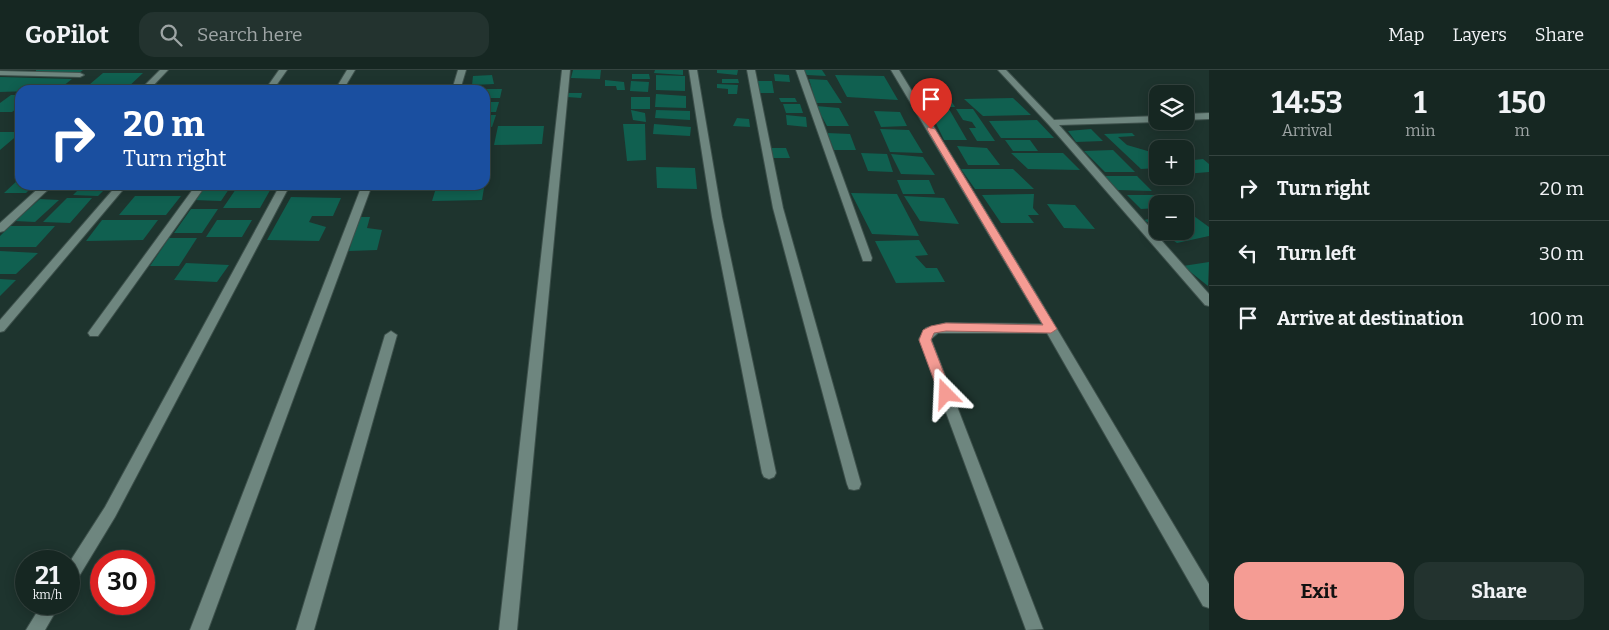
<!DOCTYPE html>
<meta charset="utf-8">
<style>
:root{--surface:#162722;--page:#23332f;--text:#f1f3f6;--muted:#9ea5a5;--line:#354440;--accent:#f59c94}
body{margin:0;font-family:Bitter,serif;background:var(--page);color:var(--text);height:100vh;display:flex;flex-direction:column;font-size:19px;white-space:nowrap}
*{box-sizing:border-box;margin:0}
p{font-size:16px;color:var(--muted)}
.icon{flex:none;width:28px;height:28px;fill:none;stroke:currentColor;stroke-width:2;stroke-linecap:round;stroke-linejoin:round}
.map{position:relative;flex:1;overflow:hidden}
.details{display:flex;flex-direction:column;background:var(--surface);width:400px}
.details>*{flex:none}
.hud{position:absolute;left:15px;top:15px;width:475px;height:105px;border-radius:15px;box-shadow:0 2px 12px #0003,0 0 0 1px var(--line);background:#1a4fa0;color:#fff;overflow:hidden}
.tools{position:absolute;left:1149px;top:15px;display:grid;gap:10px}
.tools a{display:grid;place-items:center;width:45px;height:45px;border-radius:10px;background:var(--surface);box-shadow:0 2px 12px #0003,0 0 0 1px var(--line);font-size:25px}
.speed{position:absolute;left:15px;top:480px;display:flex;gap:10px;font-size:25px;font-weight:700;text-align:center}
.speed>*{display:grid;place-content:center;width:65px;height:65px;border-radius:50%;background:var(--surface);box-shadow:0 2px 12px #0003,0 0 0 1px var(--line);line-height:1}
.speed small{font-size:12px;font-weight:400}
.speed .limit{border:8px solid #d22;background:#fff;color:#111}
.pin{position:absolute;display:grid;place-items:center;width:42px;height:42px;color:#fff;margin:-51px -21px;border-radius:50% 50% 50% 0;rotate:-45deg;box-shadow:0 0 5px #0007}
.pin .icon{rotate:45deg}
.me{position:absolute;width:55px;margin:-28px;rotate:339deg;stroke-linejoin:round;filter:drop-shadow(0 0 4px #0008)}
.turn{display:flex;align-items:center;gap:18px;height:105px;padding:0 25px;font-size:22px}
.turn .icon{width:65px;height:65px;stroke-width:2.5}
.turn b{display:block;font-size:35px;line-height:42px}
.eta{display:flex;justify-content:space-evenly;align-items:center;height:85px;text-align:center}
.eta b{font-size:30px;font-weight:700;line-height:35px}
.action{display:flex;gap:10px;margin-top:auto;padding:10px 25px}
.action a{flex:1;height:58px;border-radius:15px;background:var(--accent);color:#111;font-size:20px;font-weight:700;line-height:58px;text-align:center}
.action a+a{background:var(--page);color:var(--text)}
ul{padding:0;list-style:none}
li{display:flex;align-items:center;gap:15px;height:65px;padding:0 25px;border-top:1px solid var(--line)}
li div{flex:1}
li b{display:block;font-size:19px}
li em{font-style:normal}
header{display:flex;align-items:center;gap:30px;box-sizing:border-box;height:70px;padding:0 25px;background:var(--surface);border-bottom:1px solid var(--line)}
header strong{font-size:24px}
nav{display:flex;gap:28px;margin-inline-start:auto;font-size:18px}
.search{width:350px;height:45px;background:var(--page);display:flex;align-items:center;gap:12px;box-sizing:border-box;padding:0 18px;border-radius:15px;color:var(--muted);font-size:19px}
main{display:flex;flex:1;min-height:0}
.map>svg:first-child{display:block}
.building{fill:#106050}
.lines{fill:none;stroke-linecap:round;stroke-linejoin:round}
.minor-casing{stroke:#3d504b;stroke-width:2}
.minor{fill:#6e867f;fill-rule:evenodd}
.route{fill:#f59c94;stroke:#9f6560}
</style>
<header>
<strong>GoPilot</strong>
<div class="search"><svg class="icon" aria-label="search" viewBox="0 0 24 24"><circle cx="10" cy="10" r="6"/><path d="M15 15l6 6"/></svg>Search here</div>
<nav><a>Map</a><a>Layers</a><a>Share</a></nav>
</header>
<main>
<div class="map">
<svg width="1209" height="560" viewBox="0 0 1209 560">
<rect width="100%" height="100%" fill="#1e342e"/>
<path class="building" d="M36 0H83L79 3 36 2Z
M573 0H601L600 9 571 8Z
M655 0H683V5L654 3Z
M717 0H738L737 5 717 3Z
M804 0H822L826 6 807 5Z
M103 3H143L125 20H83Z
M632 4H649L650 9H632Z
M774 4 789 5 790 12 775 11Z
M492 5 494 14 472 15 473 6Z
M656 5 685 6V21L656 20Z
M835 5 884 6 898 30 847 27Z
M0 7 72 9 58 20 0 22Z
M722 9H738L739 13H722Z
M809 9 827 10 842 33H816Z
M605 10 624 12 625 20H617L616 16H605Z
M631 11 649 12 648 22 630 21Z
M757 11H772L774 23H759Z
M717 14 738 15 737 24H728V19L717 18Z
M917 18H943L955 37H928Z
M486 19H502L500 28H485Z
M568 23H582L581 28 567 27Z
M656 24 686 26V38L655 37Z
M11 25H20V36L12 42H0V33Z
M631 27H650V39H631Z
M779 28H795L797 32H781Z
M1013 28 1031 45 983 46 964 29Z
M485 32H499L496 42H485Z
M783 34H800L803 43H786Z
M816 36 839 38 849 56H827Z
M949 39 967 70H944L930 41Z
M956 39H973L995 71H977L969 58H976L972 52 963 50Z
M631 40 645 43 646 52 633 50Z
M656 40 690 41V50L655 48Z
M874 41 900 42 907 56 881 57Z
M485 45H496L492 57 485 56Z
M786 45 806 47 807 57 787 55Z
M737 48 749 49 750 57 733 56Z
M1037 50 1054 68H1001L989 51Z
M623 54H645L646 90 627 91Z
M654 54 691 57 690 66 653 64Z
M498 56H544L542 74 494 75Z
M880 59 909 60 923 83 890 82Z
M1091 59 1103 71 1076 72 1068 61Z
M0 62H20V63L0 80Z
M827 63 850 64 856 80H834Z
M1132 63 1135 66 1118 67 1127 75 1151 82 1158 87V98L1141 99 1104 64Z
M1005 70H1030L1038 81H1013Z
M957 76 987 78 1000 95H968Z
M770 78H786L790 88H773Z
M1113 80 1135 102H1105L1084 81Z
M861 83 887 84 893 102 868 101Z
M1011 83H1063L1080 100 1028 99Z
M891 84 923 87 935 105 901 104Z
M1203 89 1209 94V102L1185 104V91Z
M656 97 695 98 697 119 657 118Z
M961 99H1013L1034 119H975Z
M1104 106H1137L1152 121 1118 120Z
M20 108V115H34L26 123H4Z
M897 110H929L935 124H903Z
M83 115H109L98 126 73 125Z
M132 115H181L177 120 128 119Z
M205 115 231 116 221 131 194 130Z
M273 115 260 138H223L238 116Z
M296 115H344L341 121H292Z
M436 118H484L482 130 432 131Z
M851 123 897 124 919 166 872 164Z
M1034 124 1033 138 1039 145H1028L1034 153H1001L982 125Z
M1127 125H1157L1165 134H1158V138L1141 139Z
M135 126H181L166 145H119Z
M904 126 944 128 959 154 920 151Z
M291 127 341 128 333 146H312L309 152 326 157 319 171 267 170Z
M67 128H92L70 153 43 152Z
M40 129 59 130 35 152 15 151Z
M1047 134 1075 135 1095 159 1064 158Z
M191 139H218L202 163H174Z
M1187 141 1209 157V166L1177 173 1160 161H1185V142Z
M359 147H370L367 158 382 160 377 180 349 181Z
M1158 147V159L1144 150Z
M102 150H158L143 170 86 171Z
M217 150H252L242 167H206Z
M10 156H55L36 177H0V166Z
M169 168H197L179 196H150Z
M919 170 928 185 915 186 926 198H937L945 212 896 213 875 171Z
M0 181 38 183 16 204H0Z
M1209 192 1208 216 1183 196Z
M186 193 229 195 217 212 174 210Z
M0 209 16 210 0 226Z"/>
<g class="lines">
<g class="minor-casing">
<path id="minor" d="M160 0H168L149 20H140Z
M279 0H287L273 20H265Z
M347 0H355L343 20H335Z
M458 0H466L460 20H452Z
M562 0H570L517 560H499Z
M689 0H697L722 147 776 403 774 407 769 409 764 407 762 403 712 147Z
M747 0H755L783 138 861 414 859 419 854 420 849 419 847 414 773 138Z
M796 0H804L872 188 871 191H863L862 188Z
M891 0H899L1035 222 1209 514V538L1203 536 1047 263H938L931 269 1043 559 1026 560 919 269 926 258 946 253 1042 254Z
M998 0H1006L1054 50 1158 46V52L1059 55 1209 224V236L1205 235 1049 55Z
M0 1 80 3 84 5 80 7 0 5Z
M1209 43V49L1185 50V44Z
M42 115H53L4 161 0 162V153Z
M117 115H127L4 261 0 262V250Z
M196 115H206L98 266H90L88 263 90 260Z
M280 115H290L115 447 75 513 69 515V493L105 437Z
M362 115H372L208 560H190Z
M391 261 397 265 314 560H296L385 265Z
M42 534H60L45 560H26Z"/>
</g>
<use href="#minor" class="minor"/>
</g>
<path class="route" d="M928 57 935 59 1057 259 1051 263 946 261 934 263 931 270 952 324 950 327H941L939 324 919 270 923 260 931 256 946 253 1043 255 927 59Z"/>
</svg>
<div class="tools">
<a><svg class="icon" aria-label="layers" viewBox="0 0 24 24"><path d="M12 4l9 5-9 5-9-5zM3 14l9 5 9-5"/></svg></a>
<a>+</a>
<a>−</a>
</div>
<div class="speed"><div>21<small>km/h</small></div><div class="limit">30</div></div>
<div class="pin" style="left:931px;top:59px;background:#d93025"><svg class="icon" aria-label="arrive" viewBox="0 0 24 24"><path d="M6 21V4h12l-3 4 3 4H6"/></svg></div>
<svg class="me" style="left:946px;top:324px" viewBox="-20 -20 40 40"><path d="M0-17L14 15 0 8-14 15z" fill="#f59c94" stroke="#fff" stroke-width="4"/></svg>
<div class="hud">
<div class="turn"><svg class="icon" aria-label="right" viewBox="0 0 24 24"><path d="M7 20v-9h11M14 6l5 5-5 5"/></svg><div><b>20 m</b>Turn right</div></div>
</div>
</div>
<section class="details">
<div class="eta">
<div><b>14:53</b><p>Arrival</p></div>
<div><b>1</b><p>min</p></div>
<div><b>150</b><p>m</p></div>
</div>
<ul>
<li><svg class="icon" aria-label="right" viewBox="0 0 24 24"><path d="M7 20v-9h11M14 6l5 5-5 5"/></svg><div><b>Turn right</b></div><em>20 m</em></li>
<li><svg class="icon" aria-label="left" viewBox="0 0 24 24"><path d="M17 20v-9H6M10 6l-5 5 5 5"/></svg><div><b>Turn left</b></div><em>30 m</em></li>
<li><svg class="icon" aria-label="arrive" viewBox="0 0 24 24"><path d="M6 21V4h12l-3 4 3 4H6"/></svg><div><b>Arrive at destination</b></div><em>100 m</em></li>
</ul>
<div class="action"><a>Exit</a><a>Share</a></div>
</section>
</main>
